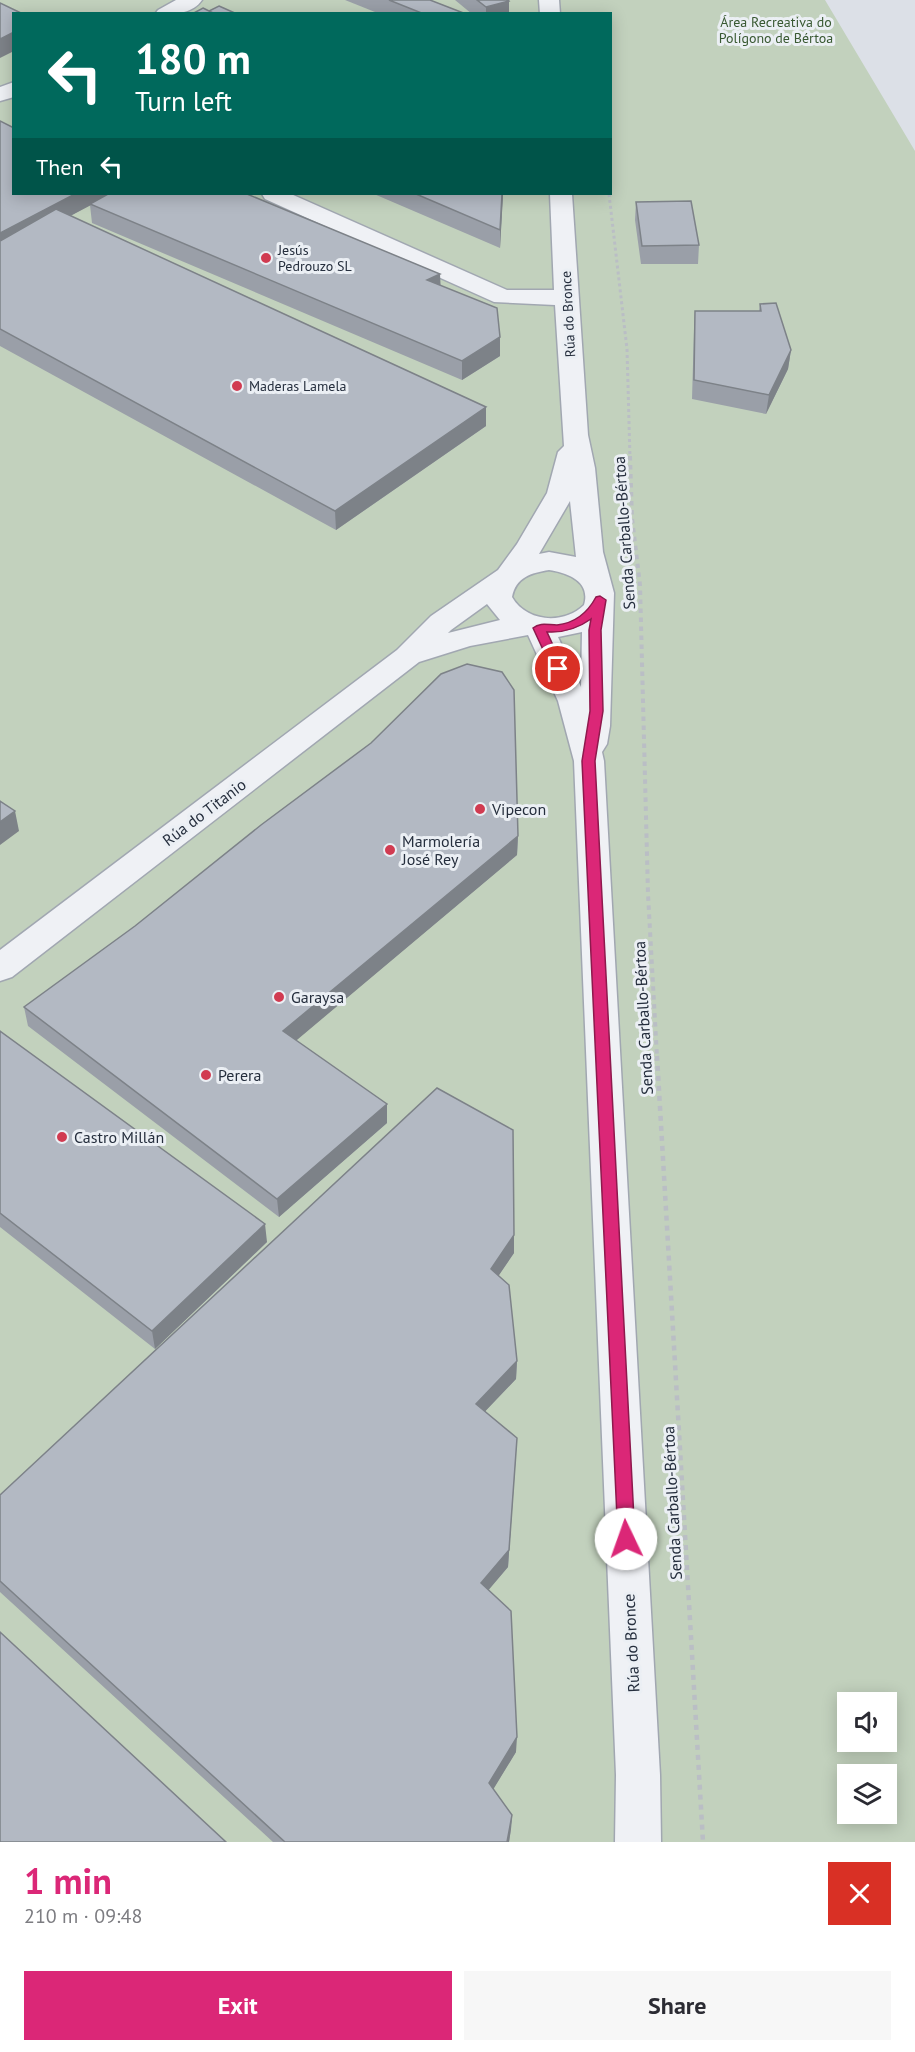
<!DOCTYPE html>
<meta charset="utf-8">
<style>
:root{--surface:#fff;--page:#f7f7f7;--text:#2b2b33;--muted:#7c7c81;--accent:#db2777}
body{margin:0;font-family:"PT Sans",sans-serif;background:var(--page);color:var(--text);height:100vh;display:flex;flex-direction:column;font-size:22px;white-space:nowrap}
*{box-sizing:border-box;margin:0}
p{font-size:20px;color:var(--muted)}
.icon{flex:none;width:33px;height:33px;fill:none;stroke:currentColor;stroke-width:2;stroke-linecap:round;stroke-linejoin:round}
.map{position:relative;height:1842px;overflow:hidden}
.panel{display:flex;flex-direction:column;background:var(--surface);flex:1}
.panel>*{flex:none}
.banner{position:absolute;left:12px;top:12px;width:600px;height:183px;border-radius:0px;box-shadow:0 3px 15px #0003;background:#00695c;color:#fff;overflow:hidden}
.controls{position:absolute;left:837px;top:1692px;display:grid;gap:12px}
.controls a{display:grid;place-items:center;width:60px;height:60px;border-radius:0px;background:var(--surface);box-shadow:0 3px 15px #0003;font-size:30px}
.pin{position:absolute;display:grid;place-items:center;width:51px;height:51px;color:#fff;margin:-26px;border:3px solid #fff;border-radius:50%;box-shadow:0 2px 6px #0007}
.me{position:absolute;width:66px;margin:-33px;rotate:357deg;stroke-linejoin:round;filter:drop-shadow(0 0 4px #0008)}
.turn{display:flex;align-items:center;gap:21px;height:126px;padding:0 24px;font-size:27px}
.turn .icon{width:78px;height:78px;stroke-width:2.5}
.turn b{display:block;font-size:42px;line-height:51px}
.then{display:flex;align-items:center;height:57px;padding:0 24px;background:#0003;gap:12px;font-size:22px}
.round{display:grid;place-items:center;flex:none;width:63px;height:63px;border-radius:0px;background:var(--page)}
.overview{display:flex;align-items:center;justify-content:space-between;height:102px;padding:0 24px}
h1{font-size:36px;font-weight:700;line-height:45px;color:var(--accent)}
.action{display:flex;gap:12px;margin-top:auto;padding:12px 24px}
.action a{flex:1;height:69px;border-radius:0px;background:var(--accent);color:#fff;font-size:24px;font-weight:700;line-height:69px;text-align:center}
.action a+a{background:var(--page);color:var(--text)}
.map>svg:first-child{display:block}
.green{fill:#c2d1bd;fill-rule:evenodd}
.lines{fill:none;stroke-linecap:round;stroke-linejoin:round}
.minor-casing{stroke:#a1a7b1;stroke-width:3}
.path-far2{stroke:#babec5;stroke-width:3;stroke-dasharray:3 3;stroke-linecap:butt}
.path-far1{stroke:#babec5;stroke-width:4;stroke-dasharray:4.5 4.5;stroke-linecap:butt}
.path{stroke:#babec5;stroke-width:4.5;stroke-dasharray:5 5;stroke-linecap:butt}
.minor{fill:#eff1f5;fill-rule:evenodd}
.wall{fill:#9a9fa8}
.shaded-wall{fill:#7d8288}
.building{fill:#b3b9c3;stroke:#7d8288;stroke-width:1.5}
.route{fill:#db2777;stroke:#8e194d;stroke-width:1.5}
.poi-dot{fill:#d13b51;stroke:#ebeff4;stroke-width:2}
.labels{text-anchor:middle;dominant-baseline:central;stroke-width:6;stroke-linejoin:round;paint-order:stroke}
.far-park-label{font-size:14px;fill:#395932;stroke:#ebeff4}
.far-poi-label{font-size:14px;fill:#252e3d;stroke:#ebeff4;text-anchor:start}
.far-street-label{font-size:14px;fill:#252e3d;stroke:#ebeff4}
.street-label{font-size:16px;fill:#252e3d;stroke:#ebeff4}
.poi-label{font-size:16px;fill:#252e3d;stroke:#ebeff4;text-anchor:start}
</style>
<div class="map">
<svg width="915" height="1842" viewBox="0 0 915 1842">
<rect width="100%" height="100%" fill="#dce0e7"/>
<path class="green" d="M0 0H825L915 151V1842H0ZM14 14H610V194H14ZM848 1702H886V1742H848ZM848 1774H886V1814H848Z"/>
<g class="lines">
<g class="minor-casing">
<path id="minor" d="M176 0H202C192 15 172 14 155 14L158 10Z
M539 0H559L560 14H540Z
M14 82V97L0 101V87Z
M262 194H291L507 290H554L550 194H572L588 435 595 468 603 552 614 593 610 726 607 744 602 752 604 761 660 1775 661 1842H615L616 1775 574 761 558 701 528 635 470 646 419 662 12 977 0 981V950L397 650 431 616 498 570 517 544 547 493 558 452 564 446 555 305 494 302 265 199ZM570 501 576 557 549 552 539 554ZM549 570C569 573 591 582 584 605 564 625 526 622 512 597 516 577 531 573 549 570ZM487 604 500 620 448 633 451 630ZM582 632 581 687 558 637Z"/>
</g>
<path class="path-far2" d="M609 194 627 349 630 458"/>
<path class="path-far1" d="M630 456 632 518 640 585 648 894 657 1057"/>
<path class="path" d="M657 1056 703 1842"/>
<use href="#minor" class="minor"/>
</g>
<path class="wall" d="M345 0H430L466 14H380Z
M455 0H508L509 14H472Z
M0 121 14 194H247L440 274V286L500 337V356L462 380 92 223 90 205 70 216 486 407V426L336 530 0 346Z
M374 194H503L500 248Z
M636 202 699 245 698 264H641L635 220Z
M760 304 791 350 788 369 766 414 692 399 694 329 695 311H759Z
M518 836 517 855 296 1040 387 1123 279 1217 28 1026 24 1007Z
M0 1031 267 1242 155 1349 0 1227Z
M514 1235V1253L498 1276 517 1361 516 1379 485 1411 516 1455 508 1567 488 1590 516 1752 493 1789 512 1815 511 1829 509 1842H273L0 1592V1495Z"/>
<path class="shaded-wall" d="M509 1V14H486V7Z
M14 32V51L0 58V39Z
M75 194H112L0 253V233Z
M502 194 503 195 500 248V230Z
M440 274 441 293 427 280Z
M500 337V356L462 380V361Z
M791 350 788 369 766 414 769 395Z
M486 407V426L336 530 335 511Z
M15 811 19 831 0 845V822Z
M518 836 517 855 285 1050 283 1031Z
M387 1104V1123L279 1217 277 1199Z
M265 1224 267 1242 155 1349 152 1331Z
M514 1235V1253L491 1287V1269Z
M517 1361 516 1379 476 1421V1404Z
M517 1438 508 1567 481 1599V1583Z
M517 1737 516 1752 488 1798 489 1783Z
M512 1815 511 1829 509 1842H507Z"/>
<path class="building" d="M389 0H430L466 14H424Z
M477 0H508L509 1 486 7Z
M0 3 23 14H14V32L0 39Z
M219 6 237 14H215L209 11Z
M203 8 215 14H192Z
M0 121 14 128V194H75L0 233Z
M108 194H247L440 274 427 280 497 308 500 337 462 361 90 204Z
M416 194H502L500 230Z
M691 201 699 245 642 246 636 202Z
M56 209 486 407 335 511 0 329V241Z
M776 303 791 350 769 395 694 380 695 311H761L760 304Z
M467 664 502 672 514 690 518 836 283 1031 387 1104 277 1199 24 1007 135 926 261 825 371 743 441 674Z
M0 801 15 811 0 822Z
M0 1031 265 1224 152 1331 0 1213Z
M437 1088 513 1130 514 1235 491 1269 509 1285 517 1361 476 1404 517 1438 509 1550 481 1583 511 1611 517 1737 489 1783 512 1815 507 1842H285L0 1581V1495Z
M0 1632 226 1842H0Z"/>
<path class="route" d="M600 596 606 600 601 630 603 711 595 761 635 1539 632 1545 626 1547 620 1545 618 1539 582 761 590 711 589 630 591 619C577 629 564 633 547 632L564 669 558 673 552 669 533 628C540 622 548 625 557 625 575 623 588 612 596 597Z"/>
<g class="poi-dot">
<circle cx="266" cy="258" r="6"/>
<circle cx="237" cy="386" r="6"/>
<circle cx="480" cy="809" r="6"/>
<circle cx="390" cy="850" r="6"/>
<circle cx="279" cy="997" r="6"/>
<circle cx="206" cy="1075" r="6"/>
<circle cx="62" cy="1137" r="6"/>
</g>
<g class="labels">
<g class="far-park-label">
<text x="776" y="22">Área Recreativa do<tspan x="776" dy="16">Polígono de Bértoa</tspan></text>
</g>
<g class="far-poi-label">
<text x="278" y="250">Jesús<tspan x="278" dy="16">Pedrouzo SL</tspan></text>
<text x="249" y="386">Maderas Lamela</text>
</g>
<g class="far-street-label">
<text transform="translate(568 314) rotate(-93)">Rúa do Bronce</text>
</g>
<g class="street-label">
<text transform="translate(624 533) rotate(-94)">Senda Carballo-Bértoa</text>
<text transform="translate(204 812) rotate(-37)">Rúa do Titanio</text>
<text transform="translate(643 1018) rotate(-93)">Senda Carballo-Bértoa</text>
<text transform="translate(672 1503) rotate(-93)">Senda Carballo-Bértoa</text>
<text transform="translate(631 1643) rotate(-93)">Rúa do Bronce</text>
</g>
<g class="poi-label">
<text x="492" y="809">Vipecon</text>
<text x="402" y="841">Marmolería<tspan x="402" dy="18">José Rey</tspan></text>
<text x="291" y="997">Garaysa</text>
<text x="218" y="1075">Perera</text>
<text x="74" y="1137">Castro Millán</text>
</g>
</g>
</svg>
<div class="controls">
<a><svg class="icon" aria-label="sound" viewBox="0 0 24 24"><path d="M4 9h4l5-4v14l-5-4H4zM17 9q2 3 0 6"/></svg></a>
<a><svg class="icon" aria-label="layers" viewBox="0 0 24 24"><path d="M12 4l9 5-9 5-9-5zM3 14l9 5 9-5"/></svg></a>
</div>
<div class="pin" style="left:558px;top:669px;background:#d93025"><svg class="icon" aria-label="arrive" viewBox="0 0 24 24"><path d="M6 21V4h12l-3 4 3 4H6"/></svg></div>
<svg class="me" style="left:626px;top:1539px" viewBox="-20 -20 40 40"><circle r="19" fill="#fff"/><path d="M0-13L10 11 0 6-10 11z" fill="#db2777"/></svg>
<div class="banner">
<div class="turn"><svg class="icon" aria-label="left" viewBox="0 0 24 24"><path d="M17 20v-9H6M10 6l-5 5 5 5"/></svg><div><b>180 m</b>Turn left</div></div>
<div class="then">Then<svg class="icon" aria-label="left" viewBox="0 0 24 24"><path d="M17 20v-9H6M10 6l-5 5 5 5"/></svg></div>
</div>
</div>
<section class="panel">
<div class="overview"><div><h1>1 min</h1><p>210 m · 09:48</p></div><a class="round" style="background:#d93025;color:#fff"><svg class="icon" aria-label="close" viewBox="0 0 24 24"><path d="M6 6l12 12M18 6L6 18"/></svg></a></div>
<div class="action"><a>Exit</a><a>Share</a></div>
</section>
